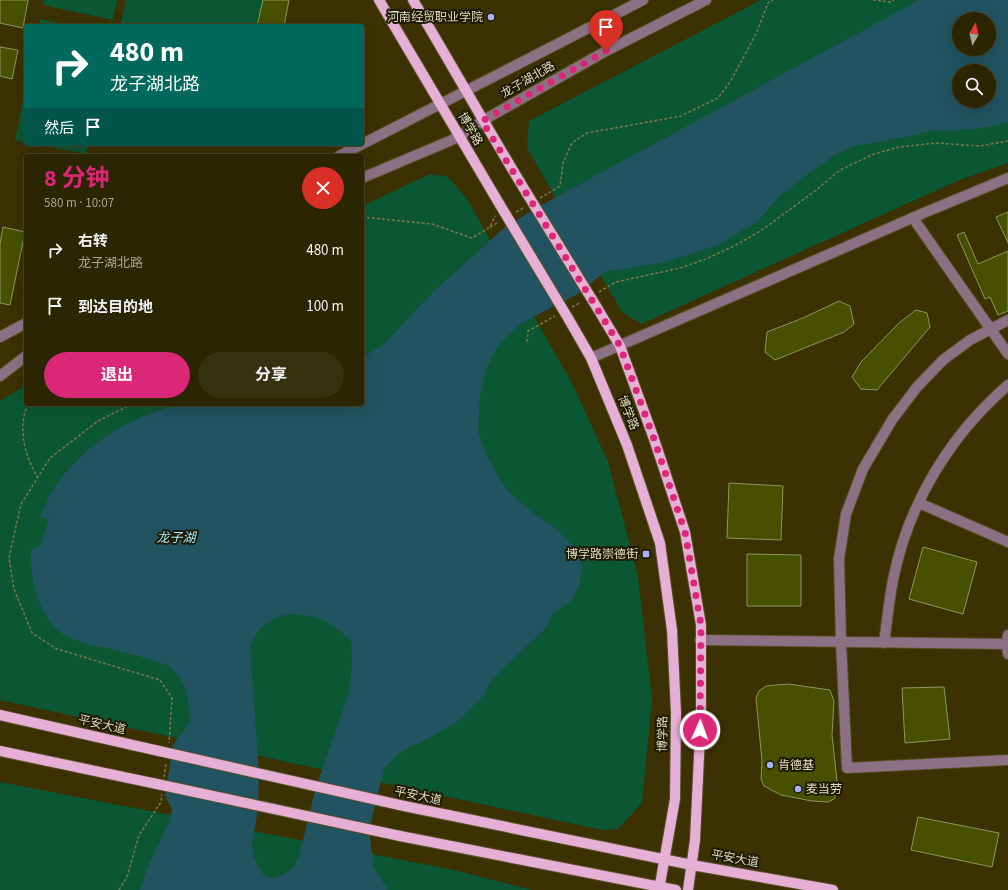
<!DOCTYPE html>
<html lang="zh">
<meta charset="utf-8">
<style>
:root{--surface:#2c2502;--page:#383111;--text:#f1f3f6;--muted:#a6a599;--line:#484224;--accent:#db2777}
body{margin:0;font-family:"Source Sans 3","Noto Sans SC",sans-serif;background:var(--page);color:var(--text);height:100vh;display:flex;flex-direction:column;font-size:15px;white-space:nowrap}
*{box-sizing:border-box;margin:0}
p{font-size:13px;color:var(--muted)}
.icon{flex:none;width:22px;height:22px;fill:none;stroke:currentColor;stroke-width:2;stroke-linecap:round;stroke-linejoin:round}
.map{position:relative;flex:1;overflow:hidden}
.panel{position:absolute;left:24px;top:154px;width:340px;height:252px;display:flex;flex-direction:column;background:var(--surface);border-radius:4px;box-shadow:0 4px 16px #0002,0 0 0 1px var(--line)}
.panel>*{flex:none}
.banner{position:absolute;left:24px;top:24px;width:340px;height:122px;border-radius:4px;box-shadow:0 4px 16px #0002,0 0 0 1px var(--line);background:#00695c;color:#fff;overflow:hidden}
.needle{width:26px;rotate:8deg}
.controls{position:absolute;left:952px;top:12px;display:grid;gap:8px}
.controls a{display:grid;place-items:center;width:44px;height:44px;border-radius:50%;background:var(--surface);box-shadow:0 4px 16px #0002,0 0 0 1px var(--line);font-size:20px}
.pin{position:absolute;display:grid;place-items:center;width:34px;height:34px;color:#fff;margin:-41px -17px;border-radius:50% 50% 50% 0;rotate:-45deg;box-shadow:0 0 4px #0007}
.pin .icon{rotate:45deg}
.me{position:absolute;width:44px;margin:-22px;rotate:2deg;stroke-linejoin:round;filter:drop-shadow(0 0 3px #0008)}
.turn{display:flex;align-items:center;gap:14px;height:84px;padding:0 20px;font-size:18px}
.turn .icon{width:52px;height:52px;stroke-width:2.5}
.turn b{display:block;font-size:28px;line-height:34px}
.then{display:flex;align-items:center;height:38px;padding:0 20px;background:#0003;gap:8px;font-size:15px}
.round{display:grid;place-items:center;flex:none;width:42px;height:42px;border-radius:21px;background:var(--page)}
.head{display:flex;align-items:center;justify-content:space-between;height:68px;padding:0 20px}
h1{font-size:24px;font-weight:700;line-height:30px;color:var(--accent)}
.action{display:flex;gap:8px;margin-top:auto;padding:8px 20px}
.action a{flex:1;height:46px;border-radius:24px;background:var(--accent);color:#fff;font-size:16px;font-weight:700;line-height:46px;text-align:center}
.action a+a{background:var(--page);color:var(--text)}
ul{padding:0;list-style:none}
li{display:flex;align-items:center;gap:12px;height:56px;padding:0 20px}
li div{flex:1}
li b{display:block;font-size:15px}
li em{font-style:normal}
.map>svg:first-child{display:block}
.green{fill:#0b5734;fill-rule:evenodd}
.water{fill:#215360;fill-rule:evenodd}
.building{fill:#475000;stroke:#8c975f}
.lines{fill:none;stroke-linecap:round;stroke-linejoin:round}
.minor-casing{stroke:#595025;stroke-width:12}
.major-casing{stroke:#595025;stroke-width:12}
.path{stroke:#7f764f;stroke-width:1.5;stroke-dasharray:3 2;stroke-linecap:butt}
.minor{stroke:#8c7184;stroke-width:10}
.major{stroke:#e6afd6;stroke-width:10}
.major-bridge-casing{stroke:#595025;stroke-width:12;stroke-linecap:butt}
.major-bridge{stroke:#e6afd6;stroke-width:10}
.route{stroke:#db2777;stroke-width:7;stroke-dasharray:0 12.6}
.poi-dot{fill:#a6b1fc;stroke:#1f1a03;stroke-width:1.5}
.labels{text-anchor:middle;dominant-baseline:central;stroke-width:4;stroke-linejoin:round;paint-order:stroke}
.poi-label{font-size:12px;fill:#e2dcbf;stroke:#1f1a03;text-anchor:end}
.street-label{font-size:12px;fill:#e2dcbf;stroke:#1f1a03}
.water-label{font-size:13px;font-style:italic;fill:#a3eafe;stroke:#1f1a03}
</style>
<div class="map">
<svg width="1008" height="890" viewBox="0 0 1008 890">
<rect width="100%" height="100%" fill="#3b3103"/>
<path class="green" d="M44 0H117L113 20 43 5Z
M126 0H263L258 26H120Z
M761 0H1008V163L957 181 641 324 622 312 527 148 529 121ZM959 19H989V49H959ZM959 71H989V101H959Z
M40 19 73 26H38Z
M26 86V142L15 140Z
M34 144H88L86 154Z
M430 174 448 177 467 199 573 385 608 462 638 576 652 699 642 803 618 829 602 830 0 700V401L26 385V404H362V206Z
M0 782 454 870 532 890H0Z"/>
<path class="water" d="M919 0H1008V122L982 128 953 131 934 130 906 137 854 146 835 155 809 173 778 198 757 222 718 245 689 255 659 263 625 269 606 271 576 295 520 324 498 345 486 369 480 397 478 431 486 455 506 489 527 508 556 529 573 546 582 565 580 584 572 600 553 614 545 629 491 680 484 695 458 721 426 740 411 746 395 757 384 769 369 830 374 868 388 890H140L148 866 169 822 172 809 165 795 173 745 190 722C188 697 188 681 167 665 149 659 132 654 114 650 97 645 72 643 59 631 37 611 30 577 31 549L40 546 49 519 40 517C44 508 48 498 53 490 83 444 129 417 181 404H362V357L383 345 433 292 505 227 538 207ZM959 19H989V49H959ZM959 71H989V101H959ZM290 614C318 614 330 623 351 640L352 663 349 692 316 787 299 856 294 867 285 874 274 878 267 877 262 873 253 855 252 842 258 810 259 772 250 648C257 627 268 618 290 614Z"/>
<path class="building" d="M0 0H28L23 28 0 23Z
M263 0H289L284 26H257Z
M0 47 18 50 12 79 0 76Z
M1008 212V243L996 217Z
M3 227 25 232 10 305 0 303V244Z
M964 232 978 264 1008 251V311L998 315 990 297 985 299 957 235Z
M839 301 850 306 854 324 844 332 775 360 765 352 767 332 803 318Z
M916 310 927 313 930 327 877 390 861 389 852 377 861 362 899 323Z
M729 483 783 486 781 540 727 538Z
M923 547 977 562 963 614 909 599Z
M747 554 801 555V606H747Z
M788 684 830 690 834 701 832 735 838 790 834 799 828 802 812 801 781 795 764 786 761 779 762 761 756 698 759 691 766 686Z
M944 687 950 739 905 743 902 688Z
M918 817 999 833 992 867 911 850Z"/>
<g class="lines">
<g class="minor-casing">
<path id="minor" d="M339 156 643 0
M362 178 459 137 482 121 606 51 706 0
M913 218 1008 354
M1008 320 970 340 943 360 917 387 892 420 863 469 846 514 839 559 841 642 847 768 1008 760
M0 337 26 323
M591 358 926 212 1008 178
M0 376 26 356
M919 503 1008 542
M1008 635 1007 644 1008 654
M700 640 1007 644
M884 643C887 622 889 600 893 580 908 504 950 435 1008 385"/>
</g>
<g class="major-casing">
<path id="major" d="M379 0 500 205
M413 0C451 64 487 128 526 192
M596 306 620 346 654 439 685 532 701 625V715L695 840 688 890
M568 318 591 358 627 445 660 543 672 630 676 713 675 799 659 890
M0 715 159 751
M0 751 157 784
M404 806 692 865 833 890
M400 836 676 890"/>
</g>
<path class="path" d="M873 0 890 2 894 0
M540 198 560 186 563 163 572 143 587 133 681 116 718 98 730 82 757 32 768 3 773 0
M516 212 525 207
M362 217 432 224 472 238 490 227 495 216
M490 227 499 222
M599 292 616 282 680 268 706 259 738 244 762 230 815 191 840 170 874 154 899 147 936 143 980 146 1008 141
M572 307 581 302
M527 342 528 331 555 316
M28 404C17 428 25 456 38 478
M132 404 98 421 50 458 21 504 9 558 14 589 32 633 57 649 160 680 172 698 169 743
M164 777 166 763
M119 890 127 877 139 835 161 802 162 794"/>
<use href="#minor" class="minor"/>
<use href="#major" class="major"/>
<g class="major-bridge-casing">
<path id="major-bridge" d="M526 192 596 306
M500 205 568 318
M159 751 404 806
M157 784 400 836"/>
</g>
<use href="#major-bridge" class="major-bridge"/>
</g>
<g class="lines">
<path class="route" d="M606 51 482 121 620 346 654 439 685 532 701 625 700 730"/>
</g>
<g class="poi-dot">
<circle cx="491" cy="17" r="4"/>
<rect x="642" y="550" width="8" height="8" rx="2"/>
<circle cx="770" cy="765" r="4"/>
<circle cx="798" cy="789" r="4"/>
</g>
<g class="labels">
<g class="poi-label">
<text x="483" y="17">河南经贸职业学院</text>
<text x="638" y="554">博学路崇德街</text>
<text x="778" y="765" text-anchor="start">肯德基</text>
<text x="806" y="789" text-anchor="start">麦当劳</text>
</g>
<g class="street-label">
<text transform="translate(528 80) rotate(-30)">龙子湖北路</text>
<text transform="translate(470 129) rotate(60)">博学路</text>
<text transform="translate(628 413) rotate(68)">博学路</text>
<text transform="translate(102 725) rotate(13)">平安大道</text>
<text transform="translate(663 734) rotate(-89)">博学路</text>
<text transform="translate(418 796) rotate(12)">平安大道</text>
<text transform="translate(735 859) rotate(10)">平安大道</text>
</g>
<g class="water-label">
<text x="176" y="538">龙子湖</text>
</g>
</g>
</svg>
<div class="controls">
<a><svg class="needle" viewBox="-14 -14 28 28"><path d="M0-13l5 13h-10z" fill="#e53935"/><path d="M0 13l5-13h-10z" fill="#a6a599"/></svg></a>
<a><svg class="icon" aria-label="search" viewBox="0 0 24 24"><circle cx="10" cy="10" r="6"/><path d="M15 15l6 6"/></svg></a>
</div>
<div class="pin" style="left:606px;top:51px;background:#d93025"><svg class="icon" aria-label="arrive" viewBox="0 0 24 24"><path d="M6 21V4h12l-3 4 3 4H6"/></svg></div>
<svg class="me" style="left:700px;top:730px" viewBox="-20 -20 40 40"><circle r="17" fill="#db2777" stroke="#fff" stroke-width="3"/><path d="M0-11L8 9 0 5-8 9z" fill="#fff"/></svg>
<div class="banner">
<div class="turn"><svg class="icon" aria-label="right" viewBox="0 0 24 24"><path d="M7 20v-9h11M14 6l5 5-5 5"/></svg><div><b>480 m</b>龙子湖北路</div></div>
<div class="then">然后<svg class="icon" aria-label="arrive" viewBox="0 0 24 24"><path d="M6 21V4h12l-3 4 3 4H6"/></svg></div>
</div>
<section class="panel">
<div class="head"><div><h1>8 分钟</h1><p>580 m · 10:07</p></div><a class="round" style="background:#d93025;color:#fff"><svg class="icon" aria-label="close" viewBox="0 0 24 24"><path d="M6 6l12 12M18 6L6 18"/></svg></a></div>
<ul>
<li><svg class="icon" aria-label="right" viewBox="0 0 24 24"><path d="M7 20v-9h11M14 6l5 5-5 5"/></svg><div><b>右转</b><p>龙子湖北路</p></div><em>480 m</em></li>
<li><svg class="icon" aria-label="arrive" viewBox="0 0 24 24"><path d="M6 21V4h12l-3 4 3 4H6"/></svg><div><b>到达目的地</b></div><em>100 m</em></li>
</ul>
<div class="action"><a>退出</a><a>分享</a></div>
</section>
</div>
